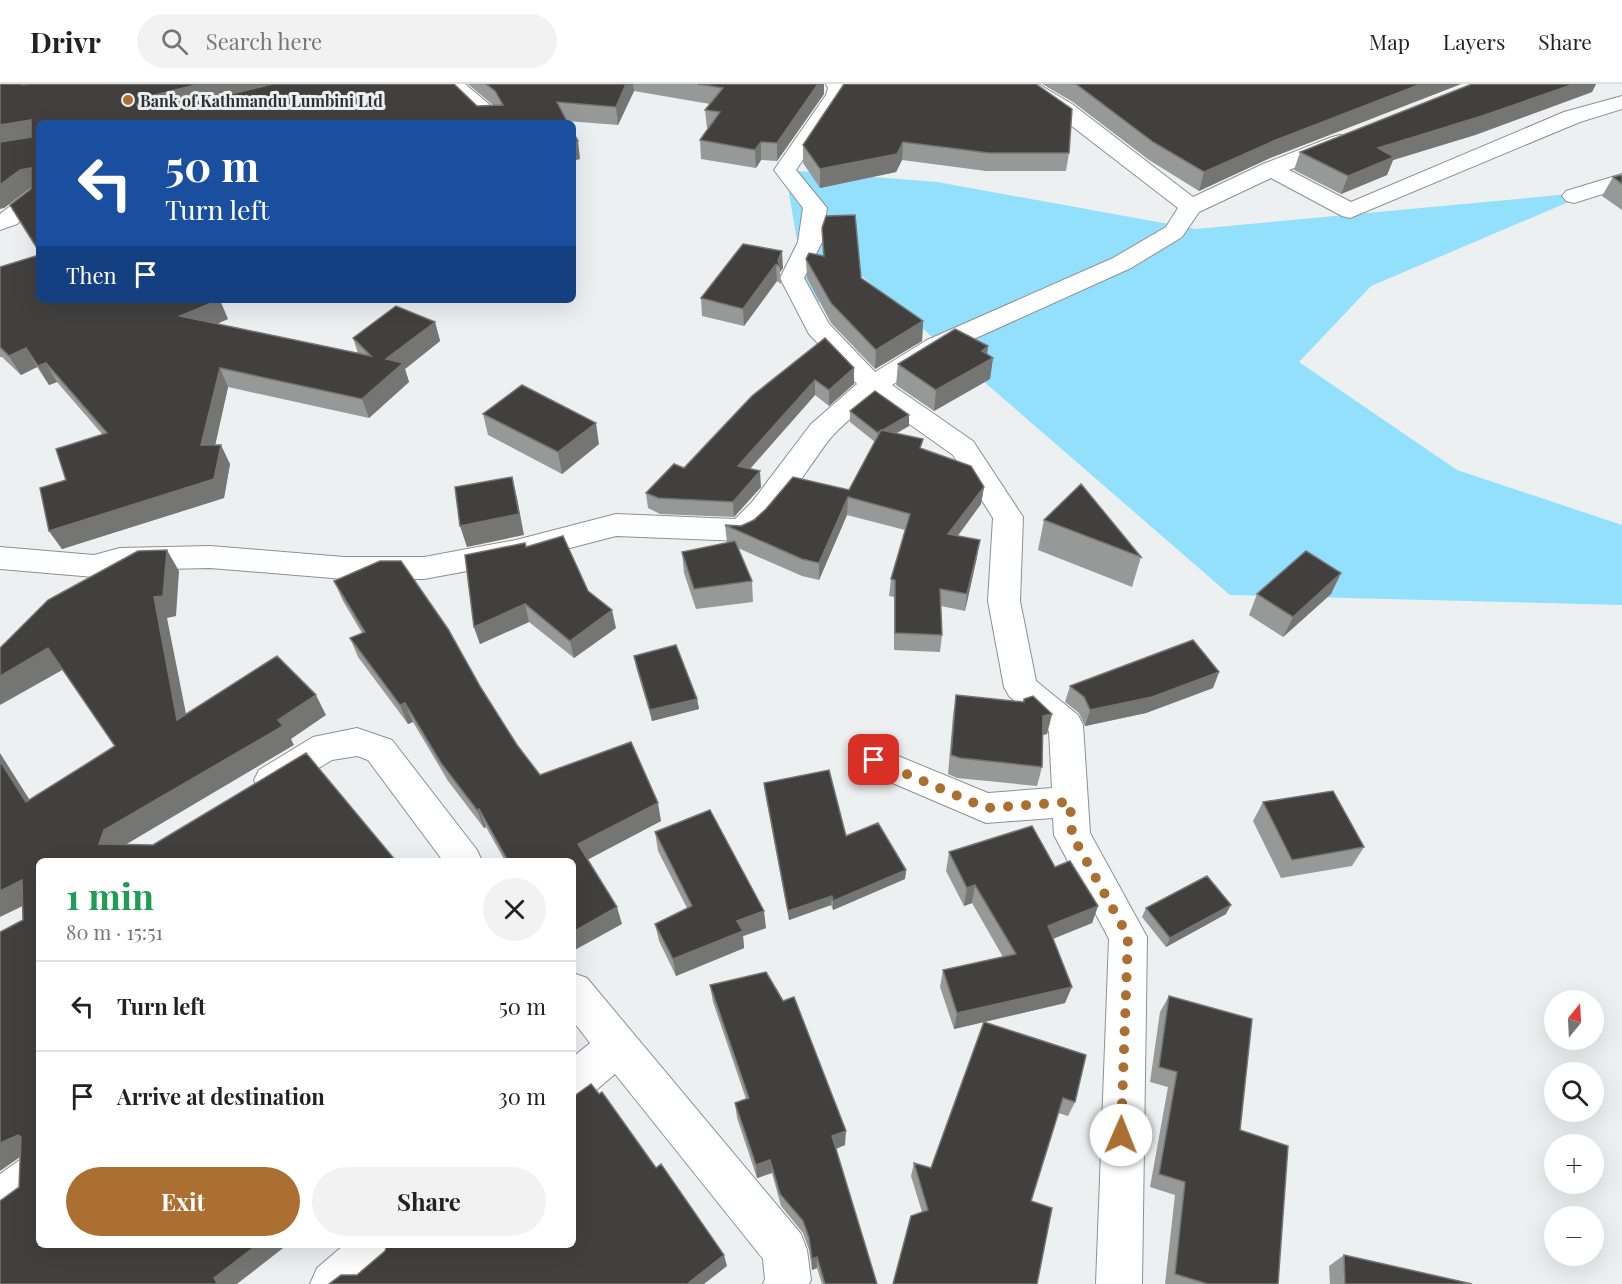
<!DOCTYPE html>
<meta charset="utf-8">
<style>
:root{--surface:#fff;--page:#f2f2f2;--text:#222;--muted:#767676;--line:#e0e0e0;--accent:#ac6f32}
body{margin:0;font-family:"Playfair Display",serif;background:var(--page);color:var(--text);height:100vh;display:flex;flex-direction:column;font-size:22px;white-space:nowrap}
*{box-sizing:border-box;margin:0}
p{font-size:20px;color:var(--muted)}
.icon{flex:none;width:33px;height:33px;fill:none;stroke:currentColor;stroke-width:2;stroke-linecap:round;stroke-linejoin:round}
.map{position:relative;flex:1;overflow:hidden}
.drawer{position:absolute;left:36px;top:774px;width:540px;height:390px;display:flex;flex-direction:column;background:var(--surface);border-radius:9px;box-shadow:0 6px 24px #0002}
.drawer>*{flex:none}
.banner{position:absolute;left:36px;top:36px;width:540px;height:183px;border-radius:9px;box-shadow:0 6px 24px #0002;background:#1a4fa0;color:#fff;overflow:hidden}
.needle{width:39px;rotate:18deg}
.controls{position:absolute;left:1544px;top:906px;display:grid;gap:12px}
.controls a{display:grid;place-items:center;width:60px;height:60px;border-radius:50%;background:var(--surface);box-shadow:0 6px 24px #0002;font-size:30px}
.pin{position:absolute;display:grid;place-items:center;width:51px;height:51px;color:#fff;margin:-26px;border-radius:12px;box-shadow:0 3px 9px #0006}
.me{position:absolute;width:66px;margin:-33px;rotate:1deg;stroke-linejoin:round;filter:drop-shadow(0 0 4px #0008)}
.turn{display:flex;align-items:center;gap:21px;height:126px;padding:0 30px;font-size:27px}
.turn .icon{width:78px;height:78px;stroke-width:2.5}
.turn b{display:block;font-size:42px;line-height:51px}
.then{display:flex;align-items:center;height:57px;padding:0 30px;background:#0003;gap:12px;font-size:22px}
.round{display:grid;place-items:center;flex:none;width:63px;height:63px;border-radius:32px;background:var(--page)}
.head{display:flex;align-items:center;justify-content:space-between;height:102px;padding:0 30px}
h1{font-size:36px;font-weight:700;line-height:45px;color:#1e9e55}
.button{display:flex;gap:12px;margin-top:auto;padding:12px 30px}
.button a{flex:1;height:69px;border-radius:36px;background:var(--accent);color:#fff;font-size:24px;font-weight:700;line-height:69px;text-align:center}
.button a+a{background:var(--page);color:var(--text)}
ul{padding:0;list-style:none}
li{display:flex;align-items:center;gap:18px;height:90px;padding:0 30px;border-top:2px solid var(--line)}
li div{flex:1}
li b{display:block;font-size:22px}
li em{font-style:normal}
header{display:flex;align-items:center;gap:36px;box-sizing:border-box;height:84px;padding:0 30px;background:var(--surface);border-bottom:2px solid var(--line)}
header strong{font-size:28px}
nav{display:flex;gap:33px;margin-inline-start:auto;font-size:21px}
.search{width:420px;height:54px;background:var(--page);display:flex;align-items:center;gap:15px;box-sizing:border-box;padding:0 21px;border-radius:33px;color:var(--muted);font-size:22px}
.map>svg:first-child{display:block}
.green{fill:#92e0fc}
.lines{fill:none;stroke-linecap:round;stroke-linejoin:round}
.minor-casing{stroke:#8c9091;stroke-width:2}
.minor{fill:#fff;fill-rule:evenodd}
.wall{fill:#979898}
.shaded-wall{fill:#757574}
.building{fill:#42403e;stroke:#757574;stroke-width:1.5}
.route{stroke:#ac6f32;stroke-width:10;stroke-dasharray:0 18}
.poi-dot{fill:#ac6f32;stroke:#ecf0f1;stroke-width:2}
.labels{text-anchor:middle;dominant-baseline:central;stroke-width:6;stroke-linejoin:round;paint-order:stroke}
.far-poi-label{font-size:16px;font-weight:bold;fill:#2e3030;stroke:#ecf0f1;text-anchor:start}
</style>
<header>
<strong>Drivr</strong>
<div class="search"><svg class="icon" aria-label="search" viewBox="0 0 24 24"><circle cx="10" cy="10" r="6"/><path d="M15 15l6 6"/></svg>Search here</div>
<nav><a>Map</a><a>Layers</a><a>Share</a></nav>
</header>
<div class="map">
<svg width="1622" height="1200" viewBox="0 0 1622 1200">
<rect width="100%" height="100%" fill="#ecf0f1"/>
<path class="green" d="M785 86 937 98 1196 145 1592 108 1371 202 1299 278 1457 386 1622 441V521L1230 511 855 186 809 227Z"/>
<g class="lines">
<g class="minor-casing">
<path id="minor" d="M443 0H465L497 27 504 39H482Z
M826 0H848L849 2 846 11 796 86 827 124 822 158 804 194 829 240 875 288 927 256 1113 174 1166 143 1178 124 1056 30 1017 4 1014 0H1038L1072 20 1193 113 1263 80 1332 53 1340 51 1348 53 1351 58 1348 63 1289 86 1351 118 1564 28 1622 12V25L1580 38 1350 134 1342 132 1271 94 1199 128 1182 153 1131 184 945 268 892 301 973 357 1023 433 1020 517 1036 597 1078 631 1083 641 1090 749 1147 853 1142 1200H1096L1109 855 1054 751 1053 734 986 739 862 686 857 676 862 666 874 662 988 709 1052 704 1049 647 1009 612 1004 603 988 517 993 434 953 371 874 315C859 328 842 340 829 356 809 381 771 448 742 457L616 452 516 478 424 495H344L210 484 120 486 94 493 0 485V463L94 471 120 464 210 462 344 473H424L516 456 616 430 735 435 752 418 811 340 857 300 809 250 780 194 798 158 803 124 774 86 826 11 828 4Z
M1622 90V104L1574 119 1566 117 1562 112 1566 107Z
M39 104V122L17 140 0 146V130L31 106Z
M357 644 392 656 477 766 482 777H443L368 676 357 672 332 676 283 706 271 711 259 706 254 696 259 686 313 653Z
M573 889 587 894 801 1150 807 1166 811 1196 809 1200H763L765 1195 763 1175 615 990 588 1013 573 1019V973L590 959 573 937Z
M39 1067V1114L15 1131 0 1138V1090L24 1073Z
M344 1161H401L395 1177 368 1200H310L317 1184Z"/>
</g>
<use href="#minor" class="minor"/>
</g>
<path class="wall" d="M0 0H24L25 1 477 22H494L468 0H824V10L777 77 761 76 756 84 701 75 700 56 708 44H707L705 26 710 20 634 7 618 41 567 37 39 39V169L21 140 10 121 31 105V104L4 124Z
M844 0 1069 69 1066 87H986L902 76 896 88 820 104 803 79V61Z
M1042 0H1461L1270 74 1199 107 1149 76 1073 18Z
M1472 0H1596L1592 8 1475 51 1393 76 1387 91 1341 110 1294 86 1300 68Z
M1622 91V126L1602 112 1613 93Z
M822 144 861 194 923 237 922 257 875 285 831 239 807 194 806 175 823 172Z
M743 160 783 184 780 188 781 200 777 197 744 242 702 232 701 214Z
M0 183 228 235 217 240 358 269 353 254 435 238 440 257 405 285 409 298 369 334 228 303 215 361 230 380 224 414 62 465 49 447 66 396 102 350 57 298 49 301 37 283 21 291 2 273H0Z
M825 254 854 300 829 322 815 311 750 385 761 403 734 433 660 430 648 424 646 409 684 384Z
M988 262 987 270 993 274 990 295 934 327 896 301 898 280Z
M850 327 909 331V342L896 349 984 403 981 420 958 452 977 473 965 527 941 522 942 551 940 568 894 566V513L889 512 891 495 905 446 847 431 819 496 802 492 738 464 752 497 753 518 696 525 684 489 682 468 727 459 725 441 741 442 849 406 875 358 850 338Z
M483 330 599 360 562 390 488 351Z
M1044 436 1141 473 1132 503 1038 466Z
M526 463 588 507 616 544 574 574 529 538 480 560 474 543Z
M1341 489 1331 510 1283 553 1249 531 1257 510Z
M334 497 481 604 517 661 540 691 661 737 587 776 622 840 573 777H505L486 743 484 744 448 697 413 638 408 640 358 573 350 554 362 549 343 517Z
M634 572 697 615 699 625 652 637 636 583Z
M1219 588 1213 604 1146 629 1085 642 1079 629 1065 618 1070 602Z
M956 611 1023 618 1024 615 1052 630 1047 650 1043 651 1042 683 1037 702 957 694 948 690 953 631Z
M764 699 846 752 906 786 905 795 833 826 831 821 789 836 765 709Z
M1263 718 1364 763 1352 782 1281 794 1253 737Z
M655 748 766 844 743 852 744 864 676 892 659 857 655 840 687 824 658 767Z
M949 768 1055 783 1098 822 1092 839 1053 855 1065 919 984 938 1075 1018 1068 1032 1058 1029 1031 1117 922 1128 911 1092 914 1079 931 1084 984 938 954 945 940 903 943 886 1003 873 972 819 964 822 946 787Z
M1146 824 1226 830 1166 863 1142 833Z
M710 901 845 1061 836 1065 877 1200H822L817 1184 812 1186 809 1166 803 1149 781 1122 772 1089 757 1094 737 1034 735 1019 746 1015 713 918Z
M1169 912 1240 1046 1278 1200H1165L1175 1111 1150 1103 1168 1003 1150 998 1160 928Z
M1344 1171 1472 1200H1330L1329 1182Z"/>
<path class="shaded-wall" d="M200 0H284L149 32 137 21 142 14Z
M626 0H633L634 7 618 41 616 23Z
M818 0H824V10L777 77V59Z
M1421 0H1461L1270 74 1199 107 1204 88 1276 56Z
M1574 0H1596L1592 8 1475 51 1393 76 1387 91 1341 110 1348 92 1378 64Z
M31 36 39 51 0 61V41Z
M578 57 580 75 573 77V58Z
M761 58V76L756 84 755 66Z
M903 58 902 76 896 88 820 104V85Z
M31 84 39 102 30 104 4 124 0 125V101L20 86Z
M782 167 783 184 780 188V183L778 176Z
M776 180 777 197 744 242 743 225Z
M220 216 228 235 189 251 180 232Z
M923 237 922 257 875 285 876 266Z
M435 238 440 257 405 285 409 298 369 334 362 315 386 275Z
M988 262 986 277 993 274 990 295 934 327 936 306Z
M26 264 37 283 21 291 9 272Z
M46 279 57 298 49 301 38 282Z
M220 284 228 303 211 380 201 361Z
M854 284V300L829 322V306Z
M815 296V311L739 397 738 382Z
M909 331V342L878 360V349Z
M596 339 599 360 562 390 558 368Z
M221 361 230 380 224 414 62 465 49 447Z
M760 387 761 403 734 433 733 418Z
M512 393 517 414 524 451 467 463 460 442Z
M984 403 981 420 946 467 948 450Z
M848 413 847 431 819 496V479Z
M980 456 977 473 965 527 967 510Z
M167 466 179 487 176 532 167 534 191 655 177 636 154 513Z
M1341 489 1331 510 1283 553 1293 533Z
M525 520 529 538 480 560 474 543Z
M612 526 616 544 574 574 570 557Z
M48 564 64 585 0 621V592Z
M1219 588 1213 604 1146 629 1085 642 1090 626Z
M316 611 326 631 291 655 294 661 120 764 99 760 104 746Z
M697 615 699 625 652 637 650 626Z
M405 619 413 638 408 640 400 621Z
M1052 630 1047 650 1038 652 1043 632Z
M0 669 43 737 26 718 0 677Z
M658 719 661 737 583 778 578 760Z
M479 725 486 743 484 744 477 726Z
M906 786 905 795 833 826V817Z
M22 796 39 814 0 833V807Z
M975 801 972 819 964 822 967 804Z
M832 812 831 821 789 836 788 827Z
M1231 821 1226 830 1166 863 1170 854Z
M1098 822 1092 839 1042 859 1048 842Z
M617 823 622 840 573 867V848Z
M764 827 766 844 743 852 744 864 676 892 673 875 737 837Z
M1072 903 1065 919 954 945 957 929Z
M846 1047 845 1061 832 1066V1052Z
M18 1051 38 1065 23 1071 0 1087V1059Z
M770 1076 772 1089 757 1094 756 1081Z
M257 1161H287L237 1200H215L214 1194Z
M724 1171 727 1182 704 1200H687Z
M817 1173V1184L812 1186V1175Z"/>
<path class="building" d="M0 0H22V1L31 0H200L142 14 137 21 178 23 272 0H454L477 22 503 21 495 7 486 0H626L616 23 557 18 568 39H39V167L10 121 31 105V84L20 86 0 101V58L31 53V36L0 41Z
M698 0H818L777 59 761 58 755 66 700 56 720 28 705 26 723 4Z
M844 0H1036L1072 25 1069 69H989L903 58 897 70 820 85 803 61Z
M1076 0H1421L1276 56 1204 88 1153 58Z
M1472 0H1574L1482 32 1378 64 1394 73 1348 92 1300 68Z
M573 48 578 57 573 58Z
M1622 91V100L1613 93Z
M855 131 861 194 923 237 876 266 831 219 806 175 809 169 824 172 822 144 826 132Z
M743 160 782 167 778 176 780 183 776 180 743 225 701 214Z
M39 171V216H219L180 232 371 272 353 254 396 222 435 238 386 275 403 279 362 315 220 284 201 361H221L214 395 49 447 40 404 66 396 56 365 107 349 46 279 38 282 26 264 9 272 0 263V183Z
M955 245 988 262 982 267 993 274 936 306 898 280Z
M825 254 854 284 829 306 815 296 738 382 760 387 733 418 658 414 646 409 674 380 684 384 752 312Z
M522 301 596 339 558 368 483 330Z
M875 307 909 331 883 346H881L878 349 850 327Z
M881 346 923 355 920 364 971 382 984 403 948 450 980 456 967 510 940 505 942 551 895 549V496L891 495 910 430 848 413 819 479 802 475 725 441 741 442 754 436 766 425 793 393 849 406Z
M512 393 519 430 460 442 455 403Z
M1081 400 1141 473 1044 436Z
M563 452 588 507 612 526 570 557 525 520 474 543 465 471 525 459 526 463Z
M735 457 752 497 694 505 682 468Z
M167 466 163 512 154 513 177 636 277 572 316 611 278 636 283 642 104 746 99 760 153 761 306 669 396 777H39V1161H257L214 1194 217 1199 215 1200H0V1117L19 1103 21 1053 18 1051 0 1059V848L23 836 22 796 0 807V677L26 718 115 662 48 564 0 592V564L48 516 138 467Z
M1306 467 1341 489 1293 533 1257 510Z
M380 477H401L448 545 481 604 517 661 540 691 631 658 658 719 578 760 617 823 573 848V777H508L479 725 477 726 441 679 405 619 400 621 350 554 365 548 334 497Z
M1193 556 1219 588 1152 613 1090 626 1084 613 1070 602Z
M676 561 697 615 650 626 634 572Z
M956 611 1024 618V615L1033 612 1052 630 1043 632 1042 683 960 674 951 671Z
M829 686 846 752 878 739 906 786 833 817 832 812 788 827 764 699Z
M1333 707 1364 763 1292 776 1263 718Z
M710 726 764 827 737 837 743 847 673 875 655 840 692 822 655 748Z
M1032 742 1055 783 1070 777 1098 822 1048 842 1072 903 957 929 943 886 1016 870 975 801 967 804 949 768Z
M1207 792 1231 821 1170 854 1146 824Z
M766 888 783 917 794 913 846 1047 832 1052 877 1200H825L817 1173 812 1175 809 1154 803 1137 780 1110 770 1076 756 1081 735 1019 749 1014 710 901Z
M1169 912 1252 935 1240 1046 1288 1062 1278 1200H1208L1175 1190 1185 1098 1159 1090 1177 988 1159 983Z
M984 938 1086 971 1075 1018 1063 1014 1031 1117 1052 1124 1037 1200H893L911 1132 928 1126 914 1079 931 1084Z
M591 1000 599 1010 602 1008 656 1084 661 1080 724 1171 687 1200H329L341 1191H357L385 1167 387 1161H573V1013Z
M1344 1171 1472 1200H1345Z"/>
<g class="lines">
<path class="route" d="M874 676 986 724 1070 718 1072 751 1128 852 1121 1051"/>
</g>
<circle class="poi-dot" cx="128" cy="16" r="6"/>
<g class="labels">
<g class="far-poi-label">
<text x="140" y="16">Bank of Kathmandu Lumbini Ltd</text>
</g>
</g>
</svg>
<div class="controls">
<a><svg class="needle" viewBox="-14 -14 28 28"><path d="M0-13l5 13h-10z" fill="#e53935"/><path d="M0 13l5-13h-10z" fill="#767676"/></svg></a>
<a><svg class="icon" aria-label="search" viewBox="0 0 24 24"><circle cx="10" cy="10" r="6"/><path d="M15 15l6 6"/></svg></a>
<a>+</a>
<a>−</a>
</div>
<div class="pin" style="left:874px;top:676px;background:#d93025"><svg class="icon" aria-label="arrive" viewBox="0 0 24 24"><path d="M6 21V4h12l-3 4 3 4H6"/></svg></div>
<svg class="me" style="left:1121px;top:1051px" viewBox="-20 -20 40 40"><circle r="19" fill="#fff"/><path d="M0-13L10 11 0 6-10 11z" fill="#ac6f32"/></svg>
<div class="banner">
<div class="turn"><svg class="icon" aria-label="left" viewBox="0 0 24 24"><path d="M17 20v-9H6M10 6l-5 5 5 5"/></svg><div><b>50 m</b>Turn left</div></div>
<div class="then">Then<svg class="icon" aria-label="arrive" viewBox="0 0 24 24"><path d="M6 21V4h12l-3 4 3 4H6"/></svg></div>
</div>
<section class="drawer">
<div class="head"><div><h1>1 min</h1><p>80 m · 15:51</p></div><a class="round"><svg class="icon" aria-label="close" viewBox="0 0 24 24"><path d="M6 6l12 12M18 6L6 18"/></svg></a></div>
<ul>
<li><svg class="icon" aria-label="left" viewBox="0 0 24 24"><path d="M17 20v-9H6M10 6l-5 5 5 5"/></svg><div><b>Turn left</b></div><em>50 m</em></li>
<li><svg class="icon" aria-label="arrive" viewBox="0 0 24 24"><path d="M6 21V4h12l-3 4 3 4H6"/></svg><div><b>Arrive at destination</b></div><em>30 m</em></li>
</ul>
<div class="button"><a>Exit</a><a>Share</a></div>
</section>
</div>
